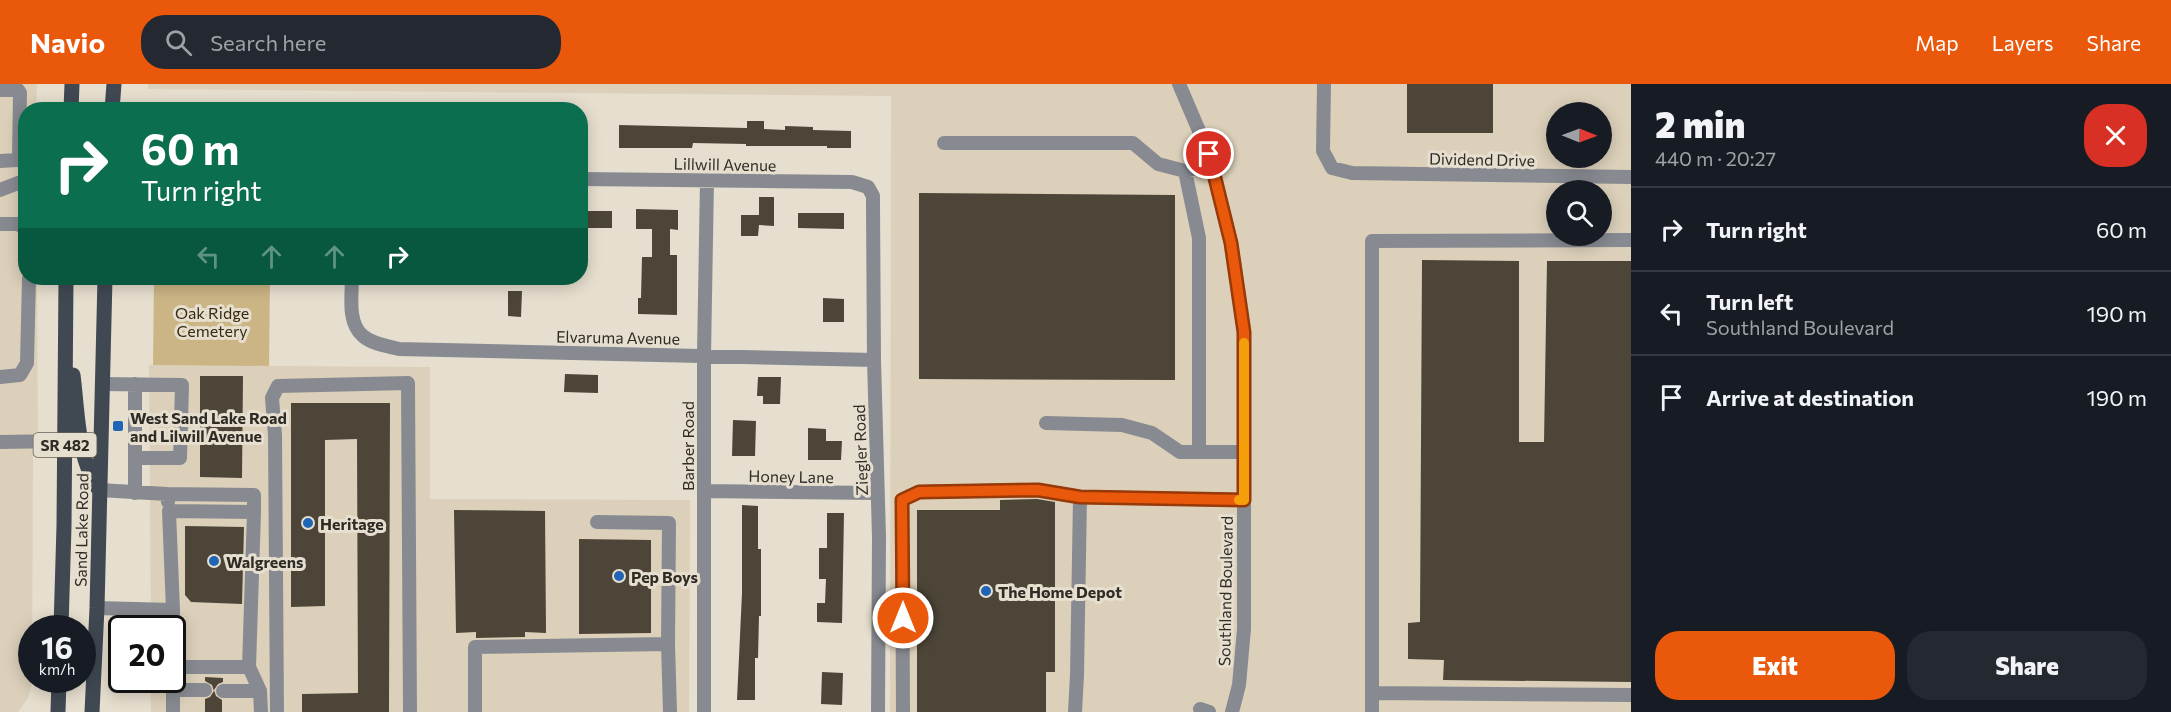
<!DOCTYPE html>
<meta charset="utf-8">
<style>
:root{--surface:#171b24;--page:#242831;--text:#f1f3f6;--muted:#9ea1a6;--line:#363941;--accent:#ea580c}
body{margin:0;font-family:Commissioner,sans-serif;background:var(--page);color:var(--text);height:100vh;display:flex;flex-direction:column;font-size:22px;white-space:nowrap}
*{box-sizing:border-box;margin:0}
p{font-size:20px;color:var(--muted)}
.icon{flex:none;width:33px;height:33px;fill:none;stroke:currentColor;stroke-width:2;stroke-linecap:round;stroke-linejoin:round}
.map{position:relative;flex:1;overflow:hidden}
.details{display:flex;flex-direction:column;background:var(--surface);width:540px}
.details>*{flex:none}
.hud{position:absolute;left:18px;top:18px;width:570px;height:183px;border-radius:24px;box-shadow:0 3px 15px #0003;background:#0b6e4f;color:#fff;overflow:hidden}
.needle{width:39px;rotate:91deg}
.controls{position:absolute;left:1546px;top:18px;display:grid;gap:12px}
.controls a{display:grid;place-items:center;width:66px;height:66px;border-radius:50%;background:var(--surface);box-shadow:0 3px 15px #0003;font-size:30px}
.speed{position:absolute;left:18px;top:531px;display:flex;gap:12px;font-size:30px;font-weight:700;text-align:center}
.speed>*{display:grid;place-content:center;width:78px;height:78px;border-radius:50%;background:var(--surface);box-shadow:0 3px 15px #0003;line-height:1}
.speed small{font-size:15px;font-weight:400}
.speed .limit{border:3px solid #111;border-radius:9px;background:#fff;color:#111}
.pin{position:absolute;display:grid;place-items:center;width:51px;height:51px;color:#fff;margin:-26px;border:3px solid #fff;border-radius:50%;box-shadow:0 2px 6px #0007}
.me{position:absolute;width:66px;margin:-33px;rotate:0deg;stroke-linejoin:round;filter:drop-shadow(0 0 4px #0008)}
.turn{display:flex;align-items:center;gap:21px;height:126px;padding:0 24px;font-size:27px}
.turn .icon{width:78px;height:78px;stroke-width:2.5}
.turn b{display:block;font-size:42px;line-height:51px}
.lanes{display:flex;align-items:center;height:57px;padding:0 24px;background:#0003;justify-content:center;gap:30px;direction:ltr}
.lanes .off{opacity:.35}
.round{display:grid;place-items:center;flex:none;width:63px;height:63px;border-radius:24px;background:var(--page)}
.headline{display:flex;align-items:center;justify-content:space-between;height:102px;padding:0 24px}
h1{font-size:36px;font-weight:800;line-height:45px}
.cta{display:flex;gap:12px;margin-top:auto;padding:12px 24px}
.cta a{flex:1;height:69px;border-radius:24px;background:var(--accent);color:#fff;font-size:24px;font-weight:800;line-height:69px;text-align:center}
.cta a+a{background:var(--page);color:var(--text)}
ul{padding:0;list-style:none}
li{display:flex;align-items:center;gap:18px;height:84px;padding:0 24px;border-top:2px solid var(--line)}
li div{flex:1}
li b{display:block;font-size:22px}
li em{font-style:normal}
header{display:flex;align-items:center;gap:36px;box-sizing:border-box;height:84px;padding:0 30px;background:var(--accent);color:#fff}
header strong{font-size:28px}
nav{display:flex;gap:33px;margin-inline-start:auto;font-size:21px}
.search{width:420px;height:54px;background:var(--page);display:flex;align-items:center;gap:15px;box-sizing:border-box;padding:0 21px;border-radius:24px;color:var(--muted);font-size:22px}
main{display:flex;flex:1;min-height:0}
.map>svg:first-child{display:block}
.built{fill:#dcd0ba;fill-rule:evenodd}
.green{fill:#ccb585}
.building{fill:#4c4538}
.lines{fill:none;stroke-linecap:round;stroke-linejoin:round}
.minor{stroke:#878b91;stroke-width:14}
.major{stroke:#404852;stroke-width:15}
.route-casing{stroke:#983908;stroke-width:15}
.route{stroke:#ea580c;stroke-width:10}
.slow{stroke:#f59e0b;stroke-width:10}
.poi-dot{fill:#1f64b5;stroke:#e6dece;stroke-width:2}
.labels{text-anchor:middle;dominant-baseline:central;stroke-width:6;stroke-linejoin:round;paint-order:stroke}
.shield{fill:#e6dece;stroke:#666158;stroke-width:1.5}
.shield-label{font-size:15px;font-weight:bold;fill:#2f2c26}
.street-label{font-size:16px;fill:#2f2c26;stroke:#e6dece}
.park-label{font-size:16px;fill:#35290e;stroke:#e6dece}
.poi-label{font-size:16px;font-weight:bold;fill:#2f2c26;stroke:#e6dece;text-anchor:start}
</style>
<header>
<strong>Navio</strong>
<div class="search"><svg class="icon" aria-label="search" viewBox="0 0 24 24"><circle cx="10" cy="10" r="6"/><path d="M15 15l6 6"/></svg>Search here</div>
<nav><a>Map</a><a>Layers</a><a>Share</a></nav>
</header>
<main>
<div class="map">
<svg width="1631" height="628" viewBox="0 0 1631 628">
<rect width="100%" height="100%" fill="#e6dece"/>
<path class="built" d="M0 0H37L36 25 26 26V194H37L38 371 33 372 32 596H33L28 614 18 628H0Z
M148 0H1631V628H890L891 12 148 5ZM1557 28H1602V74H1557ZM1557 106H1602V152H1557Z
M149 281 430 283V415L690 416 689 628H151V596H172V544H151Z"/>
<path class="green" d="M154 194H270L269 282 153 281Z"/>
<path class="building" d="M1407 0H1493V49H1407Z
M747 37H764V45L785 46V42L813 43V46L851 47V64H827V62H746V60L693 59 692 64H619V41L747 44Z
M919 109 1175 111V296L919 295Z
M759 113H774V142L759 141 758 152H741V131H759Z
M636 125 678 126V146L670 145V171H677V231L638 230V214H641L642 173H652V145H636Z
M586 127H612V144H585Z
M798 129H844V145L798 144Z
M1422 176 1519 177V358H1544L1547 177H1631V598L1443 596 1444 576 1408 575V539L1420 538Z
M508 207H522L521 233 508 232Z
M823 214 844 215V238H823Z
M565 290 598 291V309L564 308Z
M200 292H243L242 394 200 393Z
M758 293H781L780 320H763V312H757Z
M291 319H390L389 628H302V610L358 609 357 355 325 356V522L291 523Z
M733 336 756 337 755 372H732Z
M808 344 826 345V357H842L841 376H808Z
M1037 415 1055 418V588H1046V628H917V426H1000V416Z
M742 421 758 422V465H761V532H759L758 574H755V616H737L742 509Z
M454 426 545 427 546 549 525 548V553L476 554V548L456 549Z
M827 429H844L842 539 817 538V519H825L826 495H819V464H827Z
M185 442 244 443 242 520 191 518 185 511Z
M579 455 651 456V549L579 550Z
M822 588 843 589 842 621 821 620Z
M205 593 223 594V598L218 600 214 606 216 612 222 616V628H205V615L210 613 214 607 212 601 205 597Z"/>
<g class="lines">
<path class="minor" d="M1179 0 1209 70 1231 159 1244 248V545L1239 601 1232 628
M1324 0 1323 67 1332 84 1352 89 1631 93
M0 6H18L20 9 19 73 17 76 0 77
M944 59H1133L1158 80 1185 87 1211 80
M1185 87 1199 154V368H1244
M580 95 852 98 868 103 873 112V122L874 276 879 453 878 628
M0 106 26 96
M0 140H18L26 145
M352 194C352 211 347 239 363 252 372 260 388 262 399 265L874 276
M0 293 20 291 27 279 29 194
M102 300 182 301 180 374H136
M1046 339 1122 341 1152 349 1180 368H1199
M0 358 65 357
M99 406 167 410 168 418
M704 407 878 409
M135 409V300
M167 410 254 411V428
M597 438 669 439 668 560
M97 524 173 526V628
M173 526 169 427 254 428 249 583 260 607 261 628
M173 583H249
M173 606H205
M223 607H260
M1372 609 1631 611
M1200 625 1209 628
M277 628 275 351 272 314 278 302 408 299 410 628
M475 628V563L668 560 670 628
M704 628V271L707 97
M903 628 902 416 919 408 1038 406 1080 413
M1075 628 1077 591 1080 413 1244 416
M1372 628V157L1631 156"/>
<path class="major" d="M71 26 72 0
M112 26 114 0
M73 291C78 330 77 373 99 406
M61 544 64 442 66 194
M58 628 59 596
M92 628 97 524 105 194"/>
</g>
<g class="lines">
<g class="route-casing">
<path id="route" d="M903 534 902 416 919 408 1038 406 1080 413 1244 416V248L1231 159 1209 70"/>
</g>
<use href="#route" class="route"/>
<path class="slow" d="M1239 416H1244V259"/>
</g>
<g class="poi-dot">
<rect x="112" y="336" width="12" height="12" rx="3"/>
<circle cx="308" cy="439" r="6"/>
<circle cx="214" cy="477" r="6"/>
<circle cx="619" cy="492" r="6"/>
<circle cx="986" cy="507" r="6"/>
</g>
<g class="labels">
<rect class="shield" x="33.5" y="349" width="63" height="24" rx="4.5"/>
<g class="shield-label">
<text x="65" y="361">SR 482</text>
</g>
<g class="street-label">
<text transform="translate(1482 75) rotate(1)">Dividend Drive</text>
<text transform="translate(725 80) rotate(1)">Lillwill Avenue</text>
<text transform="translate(618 253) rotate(1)">Elvaruma Avenue</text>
<text transform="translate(687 362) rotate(-90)">Barber Road</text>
<text transform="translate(860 366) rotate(-92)">Ziegler Road</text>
<text transform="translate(791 392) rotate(1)">Honey Lane</text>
<text transform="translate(81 446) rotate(-89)">Sand Lake Road</text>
<text transform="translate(1225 507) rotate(-89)">Southland Boulevard</text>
</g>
<g class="park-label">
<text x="212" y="228">Oak Ridge<tspan x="212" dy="18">Cemetery</tspan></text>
</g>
<g class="poi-label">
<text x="130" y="333">West Sand Lake Road<tspan x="130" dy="18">and Lilwill Avenue</tspan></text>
<text x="320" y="439">Heritage</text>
<text x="226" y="477">Walgreens</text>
<text x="631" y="492">Pep Boys</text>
<text x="998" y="507">The Home Depot</text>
</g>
</g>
</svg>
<div class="controls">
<a><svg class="needle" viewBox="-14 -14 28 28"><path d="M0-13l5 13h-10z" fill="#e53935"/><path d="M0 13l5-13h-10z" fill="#9ea1a6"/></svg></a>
<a><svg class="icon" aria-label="search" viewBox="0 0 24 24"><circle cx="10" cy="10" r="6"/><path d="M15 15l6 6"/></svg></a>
</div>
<div class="speed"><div>16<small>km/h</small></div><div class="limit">20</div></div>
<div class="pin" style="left:1209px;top:70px;background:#d93025"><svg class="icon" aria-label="arrive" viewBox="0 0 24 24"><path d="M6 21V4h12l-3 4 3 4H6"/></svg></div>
<svg class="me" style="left:903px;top:534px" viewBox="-20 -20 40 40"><circle r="17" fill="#ea580c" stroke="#fff" stroke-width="3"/><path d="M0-11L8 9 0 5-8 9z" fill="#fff"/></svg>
<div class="hud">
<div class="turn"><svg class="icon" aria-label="right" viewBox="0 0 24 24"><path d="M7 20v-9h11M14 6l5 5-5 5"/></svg><div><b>60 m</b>Turn right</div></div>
<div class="lanes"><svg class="icon off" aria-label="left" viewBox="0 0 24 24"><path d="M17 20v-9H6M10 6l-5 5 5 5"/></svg><svg class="icon off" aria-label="ahead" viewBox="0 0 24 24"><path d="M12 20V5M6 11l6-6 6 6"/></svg><svg class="icon off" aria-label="ahead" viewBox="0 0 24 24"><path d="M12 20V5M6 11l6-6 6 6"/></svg><svg class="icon" aria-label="right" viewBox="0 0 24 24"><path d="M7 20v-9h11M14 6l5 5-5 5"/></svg></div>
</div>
</div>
<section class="details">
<div class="headline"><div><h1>2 min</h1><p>440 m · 20:27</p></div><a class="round" style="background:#d93025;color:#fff"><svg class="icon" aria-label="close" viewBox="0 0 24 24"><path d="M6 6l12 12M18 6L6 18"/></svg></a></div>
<ul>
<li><svg class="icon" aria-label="right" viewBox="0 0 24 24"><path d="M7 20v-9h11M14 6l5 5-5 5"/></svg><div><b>Turn right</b></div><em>60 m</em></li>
<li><svg class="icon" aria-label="left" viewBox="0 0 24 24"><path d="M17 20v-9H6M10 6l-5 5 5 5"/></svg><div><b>Turn left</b><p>Southland Boulevard</p></div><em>190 m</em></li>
<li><svg class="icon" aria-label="arrive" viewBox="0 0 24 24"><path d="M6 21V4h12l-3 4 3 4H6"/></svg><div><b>Arrive at destination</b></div><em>190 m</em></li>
</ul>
<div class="cta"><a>Exit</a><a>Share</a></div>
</section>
</main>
